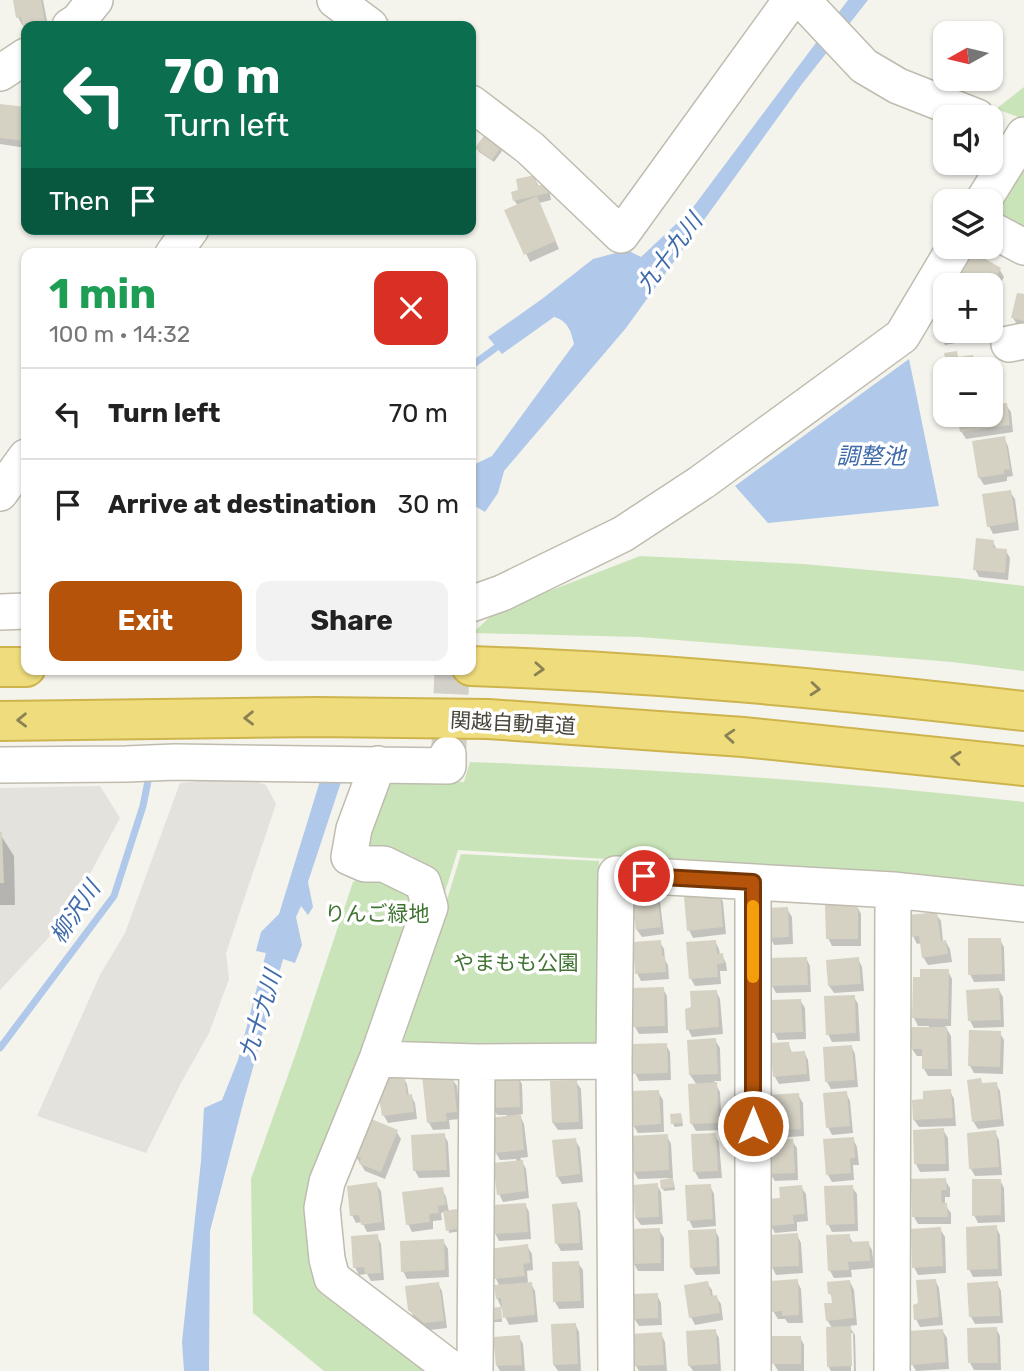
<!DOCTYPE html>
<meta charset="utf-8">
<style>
:root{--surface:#fff;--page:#f2f2f2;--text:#222;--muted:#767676;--line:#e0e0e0;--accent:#b45309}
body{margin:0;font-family:Rubik,"Noto Sans JP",sans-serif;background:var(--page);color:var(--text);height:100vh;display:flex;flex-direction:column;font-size:26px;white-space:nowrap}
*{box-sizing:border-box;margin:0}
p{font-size:23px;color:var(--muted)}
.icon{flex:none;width:38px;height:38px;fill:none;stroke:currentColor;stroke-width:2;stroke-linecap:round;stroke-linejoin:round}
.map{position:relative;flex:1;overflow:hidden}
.side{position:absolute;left:21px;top:248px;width:455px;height:427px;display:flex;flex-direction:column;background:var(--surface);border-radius:14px;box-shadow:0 2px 5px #0004}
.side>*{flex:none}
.top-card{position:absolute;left:21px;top:21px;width:455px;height:214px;border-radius:14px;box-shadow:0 2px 5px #0004;background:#0b6e4f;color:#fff;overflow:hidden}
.needle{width:46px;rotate:262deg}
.tools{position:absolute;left:933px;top:21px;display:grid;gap:14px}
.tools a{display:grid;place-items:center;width:70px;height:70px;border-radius:14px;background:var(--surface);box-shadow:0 2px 5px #0004;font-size:35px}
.pin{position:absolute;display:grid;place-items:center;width:60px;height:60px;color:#fff;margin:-30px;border:4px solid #fff;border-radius:50%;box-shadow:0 2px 7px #0007}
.me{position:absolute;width:77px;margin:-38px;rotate:0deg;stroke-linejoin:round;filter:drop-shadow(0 0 5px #0008)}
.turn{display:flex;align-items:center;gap:24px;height:147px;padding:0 28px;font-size:32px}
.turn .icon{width:91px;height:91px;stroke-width:2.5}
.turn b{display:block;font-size:49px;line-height:60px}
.then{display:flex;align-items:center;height:66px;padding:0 28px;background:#0003;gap:14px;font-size:26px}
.round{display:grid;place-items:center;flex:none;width:74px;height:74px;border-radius:14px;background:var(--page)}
.summary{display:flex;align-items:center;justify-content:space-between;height:119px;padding:0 28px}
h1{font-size:42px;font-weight:700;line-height:52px;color:#1e9e55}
.button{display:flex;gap:14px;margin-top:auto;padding:14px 28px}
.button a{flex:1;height:80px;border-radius:14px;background:var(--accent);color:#fff;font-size:28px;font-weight:700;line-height:80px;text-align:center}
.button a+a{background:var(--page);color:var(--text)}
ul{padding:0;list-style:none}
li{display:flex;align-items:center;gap:21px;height:91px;padding:0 28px;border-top:2px solid var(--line)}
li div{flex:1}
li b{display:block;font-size:26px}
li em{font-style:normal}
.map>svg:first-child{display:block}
.industrial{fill:#e4e2dd}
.green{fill:#cae4ba}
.water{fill:#b0c8e9}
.pier{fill:#f4f3ec}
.shadow{fill:#0003}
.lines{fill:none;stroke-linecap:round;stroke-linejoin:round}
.stream{stroke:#b0c8e9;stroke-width:7}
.building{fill:#d5d1c3}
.minor-tunnel{stroke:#d2d0c8;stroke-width:35;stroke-dasharray:35 18;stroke-linecap:butt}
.minor-casing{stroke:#bfbcaf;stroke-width:38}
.highway-casing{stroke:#cdb44d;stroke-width:42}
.minor{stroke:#fff;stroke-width:35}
.highway{stroke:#efdc7d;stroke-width:38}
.oneway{stroke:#8b8155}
.route-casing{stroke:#753606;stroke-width:18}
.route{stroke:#b45309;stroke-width:12}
.slow{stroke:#f59e0b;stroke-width:12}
.labels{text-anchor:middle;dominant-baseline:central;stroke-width:7;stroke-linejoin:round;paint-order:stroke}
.street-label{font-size:21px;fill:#48453a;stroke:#fff}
.park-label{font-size:21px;fill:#417433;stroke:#fff}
.water-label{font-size:23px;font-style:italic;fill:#3e6aa9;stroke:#fff}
</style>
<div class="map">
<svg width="1024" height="1371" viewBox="0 0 1024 1371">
<rect width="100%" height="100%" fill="#f4f3ec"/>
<path class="industrial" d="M240 776 266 785 276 804 226 953 229 979 209 1033 181 1083 146 1153 37 1116 100 975 125 933 180 783Z
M100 786 120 818 65 920 0 990V788Z"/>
<path class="green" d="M1024 87V119L996 109Z
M1024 157V235L995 217 994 211Z
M640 556 803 564 958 578 1024 586V671L952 662 640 637 473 633 495 612Z
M470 762C655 769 840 781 1024 802V890L623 860 458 850 445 892 412 856 359 849 384 780 464 782Z
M461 854 599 861 601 1045 402 1047Z
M370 874 394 877 417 905 311 1191 315 1285 428 1371H324L253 1313 251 1179 297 1050 353 882Z"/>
<path class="water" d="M848 0H868L802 84 626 328 504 471 498 493 485 512 473 505 471 508V466L492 456 574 344C571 331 568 321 554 317L502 354 488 337 542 299 593 259 627 250 641 257 691 210Z
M909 359 939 506 768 523 735 486Z
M328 755 344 773 308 882 313 907 308 915 301 906 296 917 302 945 295 963 283 959 244 1100 210 1231 209 1371H184L182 1342 201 1161 204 1108 222 1100 238 1060 266 953 256 951 261 932 279 914Z"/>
<path class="pier" d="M355 670H392L358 749 327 748Z"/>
<path class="shadow" d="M15 0H43L48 26H26V29L24 24 22 25 18 17Z
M0 105 26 109V148L0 144Z
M477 148H500L502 151 494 162 479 152Z
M534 177 539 187 545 186 550 194 551 200 539 203 559 249 530 262 506 211 518 206 514 200Z
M1000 270 1004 277 992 299 990 285H967L963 283 959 276Z
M1024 296V327L1018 326 1013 318Z
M945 305V331H969L971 340 945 345 941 337Z
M990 404 991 407 1006 405 1011 412 1013 432 966 439 961 431 959 415H990Z
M1004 438 1008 446 1013 476 1007 477V481L984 485 979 477Z
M1010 492 1015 499 1019 530 993 534 989 526Z
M993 542 997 550 1006 551 1010 558 1008 580 979 577 975 569Z
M0 834 14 856 15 905H0Z
M719 894 723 902 726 934 693 938 689 930Z
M656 895 660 902 664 934 642 937 637 930Z
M857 906 861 914V946H832L828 938Z
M787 909 792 917 793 944 774 945 770 937Z
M936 914 941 921 943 942H946L950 949 952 962 928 965 923 957 922 943 917 944 913 936Z
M1000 940 1004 947 1005 981 974 982 970 974Z
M715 941 719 949 720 955H722L726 963 727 971H720L721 984 695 986 691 979Z
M660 942 664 949 665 960 668 965 669 979 641 981 637 973Z
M806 958 810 966 811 992 776 993 772 986Z
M858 959 862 967 864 991 834 993 829 986Z
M948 971 952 979 951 1026H945L951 1036 952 1076H928L924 1069 923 1056H917L912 1049 929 1029V1026H918L914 1018Z
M663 989 667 996 668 1033 639 1034 635 1027Z
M999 990 1003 997 1004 1027 974 1028 970 1021Z
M716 991 720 999 723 1034 692 1037 688 1029Z
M854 997 858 1004 860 1041 832 1042 828 1034Z
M800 1000 805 1008 806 1039 778 1040 774 1032Z
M1000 1033 1004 1040 1003 1074 974 1073 970 1066Z
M715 1040 720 1048 721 1081H714L720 1092 722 1130 696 1131 692 1124 697 1085 690 1075Z
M788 1043 792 1053 804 1052 808 1060 810 1081 779 1084 775 1077Z
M666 1045 670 1052 671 1080 639 1081 635 1073Z
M851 1046 855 1054 858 1087 831 1089 827 1082Z
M403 1077 407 1084 409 1096H411L415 1103 417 1119 388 1123 384 1116 380 1091Z
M518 1077 522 1084 523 1114H519L524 1124 528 1157 520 1158 526 1169 529 1198 503 1202 499 1194 517 1162 516 1159 500 1160 496 1153 492 1119 507 1118V1115H497L493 1108Z
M452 1079 457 1086 460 1119 449 1120 450 1129 433 1130 429 1123Z
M576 1082 581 1089 583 1129 558 1130 553 1123Z
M996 1084 1000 1091 1004 1126 978 1129 973 1121 983 1085Z
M950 1091 954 1099 956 1126 919 1127 914 1120V1101H925Z
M658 1092 663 1100 664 1132 638 1133 633 1125Z
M846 1093 850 1101 853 1133 832 1135 828 1127Z
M798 1095 803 1103 804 1136 775 1138 771 1130Z
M681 1115 683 1126 675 1127 673 1124Z
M943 1130 948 1138 949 1171 920 1172 916 1164Z
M396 1131 401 1139 385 1179 365 1171 355 1155Z
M995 1132 999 1140 1002 1175 975 1176 971 1169 969 1134Z
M444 1135 448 1142 450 1177 419 1178 415 1171Z
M715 1135 719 1142 722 1178 699 1179 695 1172Z
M667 1136 671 1144 673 1178H671L674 1183 675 1190 664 1191 662 1188 669 1181V1178L638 1179 634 1172Z
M853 1139 857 1147 859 1165H853L854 1180 832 1182 828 1175Z
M575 1140 580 1148 583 1182 562 1184 557 1176Z
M792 1141 797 1148 798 1180 775 1181 770 1174Z
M945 1180 950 1188V1197H945V1205L951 1213V1224H918L914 1217Z
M1000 1180 1004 1188 1005 1222 978 1223 974 1215Z
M376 1184 381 1191 385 1230 367 1232 362 1222 356 1223 352 1215Z
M657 1185 661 1192 663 1224 641 1225 636 1218Z
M710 1186 714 1194 716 1226 693 1228 689 1220Z
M801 1187 806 1194 808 1221 797 1222V1231L775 1233 771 1226 782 1200Z
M852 1187 857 1194 858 1231 832 1232 828 1224Z
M442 1189 446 1197 449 1212 456 1211 458 1214 461 1231 449 1233 445 1212 441 1213 442 1220 433 1221V1229L412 1232 408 1224Z
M525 1204 529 1212 531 1239 499 1241 495 1233Z
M576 1204 580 1211 583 1250 561 1251 557 1244Z
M996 1227 1000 1235 1002 1276 973 1277 969 1269Z
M940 1229 945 1237 946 1273 918 1275 914 1267Z
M659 1230 664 1238V1271H638L634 1264Z
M715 1230 719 1238 720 1274 696 1275 691 1267Z
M797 1235 801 1243 803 1273 776 1275 772 1267 771 1236Z
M377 1236 381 1244 384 1280 371 1281 367 1274 359 1275 355 1267Z
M849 1236 853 1243H868L872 1250 874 1268 851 1270 852 1277 834 1278 830 1271Z
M443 1241 448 1249 449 1277 407 1279 403 1271Z
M527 1246 532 1254 533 1270 527 1271 528 1284H531L535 1291 538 1322 509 1325 497 1298 500 1287 496 1279Z
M578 1263 583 1270 584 1308 559 1309 555 1302Z
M935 1280 939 1288 943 1325 920 1327 916 1319 920 1304Z
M797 1281 801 1289 803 1323H788L785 1319H778L773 1311Z
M850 1282 854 1290 857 1325 849 1326 855 1335 856 1371H854L853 1333H850L851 1371H831L828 1366 832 1328 827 1320 834 1305V1300L830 1294Z
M707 1283 712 1290 713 1297H716L721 1304 723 1320 695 1325 691 1317Z
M997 1283 1001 1291 1003 1323 975 1324 971 1317Z
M438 1284 442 1291 447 1328 430 1330 414 1318 410 1309Z
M657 1295 661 1303 662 1325 639 1326 634 1318Z
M501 1312 502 1322H494L492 1319Z
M575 1324 579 1332 581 1371H558L554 1365Z
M996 1328 1000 1336 1001 1370H974L970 1363Z
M942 1330 947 1338 949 1369 916 1371 912 1364Z
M715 1331 719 1338 721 1371H693L689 1365Z
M661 1334 665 1342 667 1371H639L636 1366Z
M519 1337 523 1344 525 1371H500L497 1366Z
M800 1337 804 1345V1371H778L774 1364Z"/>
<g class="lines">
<path class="stream" d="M471 366 501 344
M0 1048 114 896 143 806 148 781"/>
</g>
<path class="building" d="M13 0H41L45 23 23 27 21 17 16 18Z
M0 104 26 107V141L0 138Z
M485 134 501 147 492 160 475 148Z
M535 175 537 186 546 184 548 193 513 201 511 192 518 190 516 179Z
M537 196 556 241 524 255 504 210Z
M971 251 1001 268 992 285H974L957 276Z
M1017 293 1024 294V321L1011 318Z
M945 304V331H967V333L939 338 935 310 940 309V305Z
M957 351 958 357 973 355 975 369H947L944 353Z
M1007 403 1010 425 960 432 957 415H990V405Z
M1005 436 1010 469 1004 470V474L978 478 972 441Z
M1011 490 1016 522 987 527 982 494Z
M976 538 994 540 993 548 1007 549 1005 573 973 570Z
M0 832H2L4 883H0Z
M657 893 661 927 636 930 631 896Z
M720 893 723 927 687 931 684 896Z
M858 904V939H826L825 905Z
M788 907 789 937 768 938 767 908Z
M937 912 941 941 946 940 948 954 922 958 919 936 911 937 909 915Z
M968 938H1001L1002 974 968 975Z
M661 940 662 956H665L666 972 635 974 633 942Z
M716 940 717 954 723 953 724 963 717 964 718 977 689 979 686 942Z
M807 957 808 985 770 986 769 958Z
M859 957 861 984 828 986 826 960Z
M920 969H949L948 1019 912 1018 913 977H920Z
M664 987 665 1026 633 1027 632 988Z
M999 988 1001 1020 968 1021 966 990Z
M717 990 719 1027 686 1030 685 1009 691 1007 690 991Z
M855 995 856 1033 826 1035 824 996Z
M801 999 803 1032 772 1033 771 1000Z
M910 1027H947L948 1069H922V1049H911Z
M969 1030 1001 1031 1000 1067 968 1066Z
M716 1038 718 1074 689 1075 687 1040Z
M789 1042 790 1052 805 1051 807 1074 773 1077 770 1043Z
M667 1043 668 1073 633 1074 632 1044Z
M852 1045 855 1080 825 1082 823 1047Z
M404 1075 407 1095 412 1094 414 1112 382 1116 378 1091 381 1078Z
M422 1075 453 1077 457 1112 446 1113 447 1121 427 1123Z
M519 1075 520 1107 491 1108 490 1076Z
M981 1078 982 1083 997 1082 1001 1119 972 1122 967 1080Z
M577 1080 579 1122 552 1123 550 1081Z
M717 1082 719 1123 690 1124 688 1084Z
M951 1089 953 1118 913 1120 912 1100 923 1099V1091Z
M659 1090 661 1124 632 1126 630 1091Z
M847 1091 850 1126 826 1128 823 1093Z
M799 1093 801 1129 769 1131 768 1095Z
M681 1113 683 1123 671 1124 670 1114Z
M521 1114 524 1150 494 1153 490 1118Z
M369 1118 398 1130 381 1172 359 1164 361 1158 354 1155Z
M944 1128 946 1164H914L913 1130Z
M996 1130 999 1167 969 1169 967 1133Z
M445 1133 447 1170 413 1171 411 1135Z
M716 1133 718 1171 693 1172 691 1134Z
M668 1134 669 1170 632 1172 630 1136Z
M854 1137 855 1158H850L851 1173 826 1175 823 1139Z
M576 1138 580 1174 556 1177 552 1140Z
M793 1139 795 1173 769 1174 767 1140Z
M523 1160 526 1191 497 1195 493 1163Z
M673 1178 674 1187 661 1189 660 1180Z
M946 1178 947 1190H941L942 1203H947L948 1217H912L911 1179Z
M972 1179H1001V1215L972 1216Z
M377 1182 382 1222 361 1225 359 1215 350 1216 347 1186Z
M658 1183 659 1217 635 1218 633 1185Z
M711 1184 713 1219 687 1221 685 1185Z
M802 1185 805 1214 793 1215 794 1224 769 1226 767 1199 780 1198 779 1187Z
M853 1185 855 1224 826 1225 824 1186Z
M443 1187 446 1205 438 1206 439 1213 429 1214 430 1222 406 1225 402 1192Z
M577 1202 580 1243 555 1244 552 1204Z
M526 1203 528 1232 493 1234 491 1205Z
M457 1209 460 1228 446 1231 443 1211Z
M997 1225 998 1269 967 1270 966 1227Z
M941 1227 943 1266 912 1268 911 1229Z
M660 1228 661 1263 632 1264 631 1229Z
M716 1229 717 1266 690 1268 688 1230Z
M798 1233 799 1266 770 1267 769 1235Z
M378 1234 381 1273 365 1274 364 1267 353 1268 351 1236Z
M850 1234V1242L869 1241 870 1261 848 1262 849 1270 828 1271 826 1235Z
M444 1239 445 1270 401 1272 400 1241Z
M528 1244 530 1263 523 1264 525 1276 494 1279 490 1249Z
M579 1261 581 1301 553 1302 552 1262Z
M798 1279 799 1315 782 1316V1311L772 1312 770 1281Z
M936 1279 939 1317 914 1320 913 1305 918 1303 916 1280Z
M850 1280 854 1318 826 1321 824 1303H832L831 1294H828L827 1282Z
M708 1281 711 1296 717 1295 720 1313 689 1318 684 1285Z
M998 1281 1000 1316 969 1317 967 1283Z
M439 1282 444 1321 424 1323 408 1310 405 1286Z
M532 1282 535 1315 503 1318 501 1298 496 1299 494 1285Z
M658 1293V1318L633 1319 632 1294Z
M501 1307 502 1319 491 1320 490 1308Z
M576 1323 578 1364 553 1365 551 1324Z
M851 1326 852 1366 827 1367 826 1327Z
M997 1327 998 1363H968L967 1328Z
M716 1329 718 1364 688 1366 686 1331Z
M943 1329 946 1362 911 1365 908 1331Z
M662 1332 664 1365 634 1366 632 1334Z
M520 1335 522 1365 496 1366 493 1337Z
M772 1336H801V1364H772Z"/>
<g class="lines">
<path class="minor-tunnel" d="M449 747 452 670"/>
<g class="minor-casing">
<path id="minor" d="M335 0 370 26
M802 0 864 66 898 86 977 117
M70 26 78 21 95 0
M0 73 26 56
M471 103 530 148 621 235 791 0
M983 201 1024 135
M990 229 1024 247
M173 254 191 229
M1009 344 1024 341
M0 493 26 457
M471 604 502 593 623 534 702 482 902 336 955 247
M0 612 26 611
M378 764 354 829 349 857 365 864H384L423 883 430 907 377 1059 327 1182 322 1208 327 1259 332 1278 454 1371
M0 765 126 764 175 762 448 766V754
M377 1059 477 1062 614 1061
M475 1371 477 1062
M616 1371 614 1061 616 874 893 890 1024 904
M753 1371V882
M892 1371 893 890"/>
</g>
<g class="highway-casing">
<path id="highway" d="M471 666C656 672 840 690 1024 711
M0 667H26
M0 721 317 717 488 719 743 737 1024 766"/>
</g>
<use href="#minor" class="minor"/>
<use href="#highway" class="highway"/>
</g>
<defs><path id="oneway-chevron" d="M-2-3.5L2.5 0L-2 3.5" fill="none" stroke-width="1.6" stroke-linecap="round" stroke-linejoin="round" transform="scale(1.75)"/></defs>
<g class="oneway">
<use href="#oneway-chevron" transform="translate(539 669) rotate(3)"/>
<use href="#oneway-chevron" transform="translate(815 689) rotate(5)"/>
<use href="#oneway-chevron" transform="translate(249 718) rotate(179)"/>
<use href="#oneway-chevron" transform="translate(22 720) rotate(179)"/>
<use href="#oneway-chevron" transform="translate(730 736) rotate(-176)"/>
<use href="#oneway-chevron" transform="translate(956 758) rotate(-174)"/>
</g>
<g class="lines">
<g class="route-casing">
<path id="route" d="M644 876 753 882V1126"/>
</g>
<use href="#route" class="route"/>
<path class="slow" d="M753 906V977"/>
</g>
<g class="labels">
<g class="street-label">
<text transform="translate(513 723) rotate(3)">関越自動車道</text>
</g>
<g class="park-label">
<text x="377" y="913">りんご緑地</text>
<text x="516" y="962">やまもも公園</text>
</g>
<g class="water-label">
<text transform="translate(669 253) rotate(-53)">九十九川</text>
<text x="871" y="456">調整池</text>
<text transform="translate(75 912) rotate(-56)">柳沢川</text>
<text transform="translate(260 1015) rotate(-73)">九十九川</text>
</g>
</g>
</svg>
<div class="tools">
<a><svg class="needle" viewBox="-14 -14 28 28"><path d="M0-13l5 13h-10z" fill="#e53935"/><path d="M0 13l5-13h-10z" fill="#767676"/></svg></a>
<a><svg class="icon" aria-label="sound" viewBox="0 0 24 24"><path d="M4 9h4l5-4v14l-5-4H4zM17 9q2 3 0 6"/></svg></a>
<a><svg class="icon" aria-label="layers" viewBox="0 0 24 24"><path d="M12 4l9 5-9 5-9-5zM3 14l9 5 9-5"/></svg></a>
<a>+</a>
<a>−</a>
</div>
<div class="pin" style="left:644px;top:876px;background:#d93025"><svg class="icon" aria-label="arrive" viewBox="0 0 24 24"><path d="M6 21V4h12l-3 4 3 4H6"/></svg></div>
<svg class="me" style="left:753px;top:1126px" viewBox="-20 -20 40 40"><circle r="17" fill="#b45309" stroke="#fff" stroke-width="3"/><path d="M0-11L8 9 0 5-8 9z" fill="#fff"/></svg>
<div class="top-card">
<div class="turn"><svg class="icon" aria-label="left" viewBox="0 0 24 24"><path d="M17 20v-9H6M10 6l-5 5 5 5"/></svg><div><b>70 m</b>Turn left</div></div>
<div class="then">Then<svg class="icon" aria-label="arrive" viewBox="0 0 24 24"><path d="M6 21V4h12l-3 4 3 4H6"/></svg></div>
</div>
<section class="side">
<div class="summary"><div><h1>1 min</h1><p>100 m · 14:32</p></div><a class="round" style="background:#d93025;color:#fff"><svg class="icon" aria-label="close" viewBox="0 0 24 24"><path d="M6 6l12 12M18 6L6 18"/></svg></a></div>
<ul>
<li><svg class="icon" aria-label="left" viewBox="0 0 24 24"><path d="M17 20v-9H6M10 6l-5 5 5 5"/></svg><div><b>Turn left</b></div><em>70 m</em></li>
<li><svg class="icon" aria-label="arrive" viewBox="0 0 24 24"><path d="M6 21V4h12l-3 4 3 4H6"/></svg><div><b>Arrive at destination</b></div><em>30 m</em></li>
</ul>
<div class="button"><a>Exit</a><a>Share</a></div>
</section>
</div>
